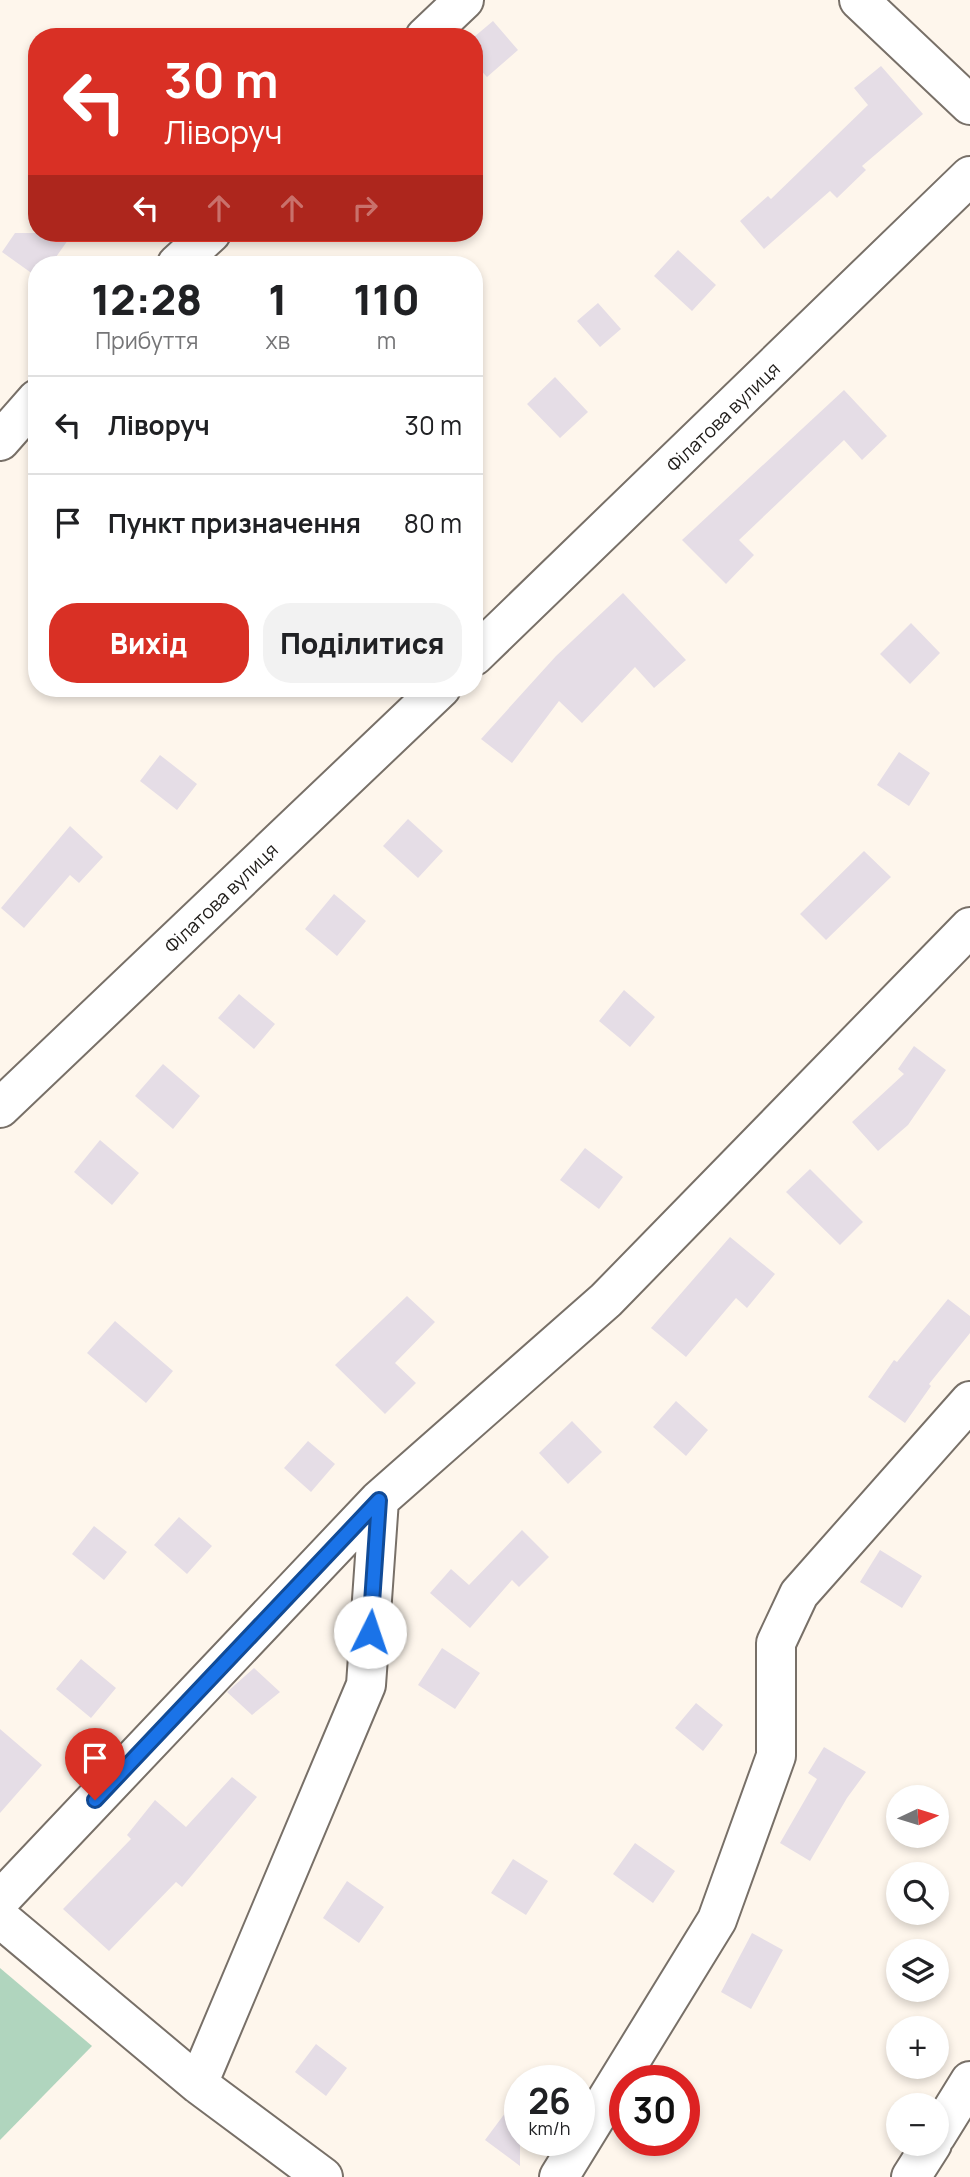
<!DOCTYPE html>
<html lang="uk">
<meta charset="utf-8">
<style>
:root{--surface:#fff;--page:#f2f2f2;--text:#202124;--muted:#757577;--line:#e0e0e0;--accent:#d93025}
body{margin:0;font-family:Manrope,sans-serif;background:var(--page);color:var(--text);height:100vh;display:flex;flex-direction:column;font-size:26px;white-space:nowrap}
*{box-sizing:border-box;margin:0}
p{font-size:23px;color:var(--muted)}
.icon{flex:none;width:38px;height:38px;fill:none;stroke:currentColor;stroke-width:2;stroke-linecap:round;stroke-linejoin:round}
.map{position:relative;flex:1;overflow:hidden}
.panel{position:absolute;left:28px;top:256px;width:455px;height:441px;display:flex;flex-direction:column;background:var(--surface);border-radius:28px;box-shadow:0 4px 10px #0003}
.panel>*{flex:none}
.hud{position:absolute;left:28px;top:28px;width:455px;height:214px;border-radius:28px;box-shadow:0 4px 10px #0003;background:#d93025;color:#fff;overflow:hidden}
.needle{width:46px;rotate:86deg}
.buttons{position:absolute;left:886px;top:1785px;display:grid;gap:14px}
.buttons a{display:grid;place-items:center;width:63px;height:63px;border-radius:50%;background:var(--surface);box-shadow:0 4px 10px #0003;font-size:35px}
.speed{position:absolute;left:504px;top:2065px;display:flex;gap:14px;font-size:35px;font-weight:700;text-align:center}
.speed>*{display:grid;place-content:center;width:91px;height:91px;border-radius:50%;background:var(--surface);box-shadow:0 4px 10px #0003;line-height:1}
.speed small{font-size:18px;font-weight:400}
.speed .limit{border:10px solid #d22;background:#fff;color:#111}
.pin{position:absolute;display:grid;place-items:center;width:60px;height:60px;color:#fff;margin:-72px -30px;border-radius:50% 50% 50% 0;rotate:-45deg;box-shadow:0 0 7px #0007}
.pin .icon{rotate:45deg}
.me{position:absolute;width:77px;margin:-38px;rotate:4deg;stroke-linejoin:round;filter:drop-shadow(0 0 5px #0008)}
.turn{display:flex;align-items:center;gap:24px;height:147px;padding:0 21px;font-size:32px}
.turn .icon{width:91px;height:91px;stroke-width:2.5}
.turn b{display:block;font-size:49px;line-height:60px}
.lanes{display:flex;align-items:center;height:66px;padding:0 21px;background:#0003;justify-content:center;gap:35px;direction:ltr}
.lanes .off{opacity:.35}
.eta{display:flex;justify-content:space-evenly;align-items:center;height:119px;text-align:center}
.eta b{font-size:42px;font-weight:800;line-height:49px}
.button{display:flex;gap:14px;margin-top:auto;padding:14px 21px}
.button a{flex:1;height:80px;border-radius:28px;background:var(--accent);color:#fff;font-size:28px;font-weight:800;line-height:80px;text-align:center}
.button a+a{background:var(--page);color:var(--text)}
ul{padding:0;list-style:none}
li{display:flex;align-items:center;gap:21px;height:98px;padding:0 21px;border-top:2px solid var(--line)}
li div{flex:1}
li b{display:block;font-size:26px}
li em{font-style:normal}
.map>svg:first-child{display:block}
.green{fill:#b0d5be}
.building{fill:#e5dde6}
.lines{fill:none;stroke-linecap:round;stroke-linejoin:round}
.minor-casing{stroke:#787068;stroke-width:42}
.minor{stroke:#fff;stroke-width:38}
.route-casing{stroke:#114b97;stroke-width:18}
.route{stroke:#1a73e8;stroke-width:12}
.labels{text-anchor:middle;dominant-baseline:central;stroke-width:5;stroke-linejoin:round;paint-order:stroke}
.street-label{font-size:19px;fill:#1f1c19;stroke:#fff}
</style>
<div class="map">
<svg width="970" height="2177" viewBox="0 0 970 2177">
<rect width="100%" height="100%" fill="#fef6ec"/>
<path class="green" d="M0 1968 92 2046 0 2140Z"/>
<path class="building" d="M493 21 518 50 487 77 474 63V37Z
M881 66 923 114 862 166 866 170 837 198 830 191 764 249 740 221 768 196 771 199 868 105 854 88Z
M15 233H73L51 264H37V277L2 252Z
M678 250 716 285 692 311 654 276Z
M598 303 621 329 600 347 577 321Z
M555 377 588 412 560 438 527 404Z
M844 390 887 436 862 460 844 440 739 540 754 555 726 584 682 540Z
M623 593 686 660 654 688 635 667 582 723 559 701 512 763 481 739 556 656Z
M911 623 940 653 910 684 880 654Z
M899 752 930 773 909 806 877 785Z
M160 755 197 784 177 810 140 781Z
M408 819 443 851 418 878 383 846Z
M70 826 103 857 79 883 70 875 24 928 1 908Z
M864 851 891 877 826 940 800 914Z
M334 894 366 921 337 956 305 929Z
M624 990 655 1017 630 1047 599 1021Z
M239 994 275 1024 254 1049 218 1018Z
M914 1046 946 1070 908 1125 878 1151 852 1122 904 1074 898 1069Z
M163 1064 200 1096 173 1129 135 1096Z
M100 1140 139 1173 112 1205 74 1172Z
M585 1148 623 1177 599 1209 560 1180Z
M810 1169 863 1222 840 1245 786 1192Z
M730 1237 775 1274 747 1308 736 1298 686 1357 651 1328Z
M407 1296 435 1322 395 1363 416 1383 385 1414 335 1365Z
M948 1299 970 1316V1333L929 1384 931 1386 905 1423 868 1397 894 1360 897 1362Z
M115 1321 173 1371 146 1403 87 1353Z
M676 1401 708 1430 686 1456 653 1427Z
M572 1421 602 1452 568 1484 539 1453Z
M308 1441 335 1464 311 1492 284 1468Z
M179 1517 212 1546 187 1574 154 1545Z
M94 1526 127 1552 104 1580 72 1554Z
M522 1530 549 1557 519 1587 512 1580 470 1628 430 1593 451 1569 469 1585Z
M880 1550 922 1576 902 1608 860 1582Z
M442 1648 480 1673 455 1709 418 1685Z
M81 1659 116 1688 91 1718 56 1689Z
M254 1668 280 1692 252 1715 227 1692Z
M696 1703 723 1725 703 1751 675 1728Z
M0 1729 42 1765 0 1813Z
M824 1747 866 1772 847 1798 810 1861 780 1843 817 1779 808 1773Z
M232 1777 257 1797 182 1887 176 1882 109 1951 63 1909 131 1839 127 1835 155 1800 186 1827Z
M635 1843 675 1871 653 1903 613 1874Z
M513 1859 548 1881 526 1915 491 1893Z
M347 1881 384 1907 359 1943 323 1918Z
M752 1933 783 1950 751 2009 721 1992Z
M316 2044 347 2068 326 2096 295 2072Z
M520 2093V2166L485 2140Z"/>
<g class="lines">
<g class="minor-casing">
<path id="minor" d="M859 0 970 105
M425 37 464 0
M177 264 211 233
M0 441 37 399
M474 656 970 176
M0 1108 441 688
M0 1900 379 1500 606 1300 970 927
M0 1918 198 2084 323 2177
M198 2084 366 1685 379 1500
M936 2136 970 2081
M559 2177 717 1920 776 1756V1643L799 1594 970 1401
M911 2177 932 2144"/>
</g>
<use href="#minor" class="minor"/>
</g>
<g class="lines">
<g class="route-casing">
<path id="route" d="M95 1800 379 1500 370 1632"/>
</g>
<use href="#route" class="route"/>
</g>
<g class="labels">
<g class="street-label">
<text transform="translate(723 417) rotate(-44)">Філатова вулиця</text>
<text transform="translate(221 898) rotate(-44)">Філатова вулиця</text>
</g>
</g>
</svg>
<div class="buttons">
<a><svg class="needle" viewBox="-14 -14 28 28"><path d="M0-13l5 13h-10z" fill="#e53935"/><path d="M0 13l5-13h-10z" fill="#757577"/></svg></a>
<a><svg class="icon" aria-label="search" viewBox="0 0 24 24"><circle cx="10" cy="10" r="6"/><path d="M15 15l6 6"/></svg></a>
<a><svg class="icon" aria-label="layers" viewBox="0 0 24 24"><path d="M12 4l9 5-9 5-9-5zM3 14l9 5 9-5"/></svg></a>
<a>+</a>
<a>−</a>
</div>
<div class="speed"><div>26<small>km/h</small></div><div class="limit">30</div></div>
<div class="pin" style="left:95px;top:1800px;background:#d93025"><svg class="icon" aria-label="arrive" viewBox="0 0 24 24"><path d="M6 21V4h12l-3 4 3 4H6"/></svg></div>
<svg class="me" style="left:370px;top:1632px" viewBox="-20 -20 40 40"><circle r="19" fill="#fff"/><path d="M0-13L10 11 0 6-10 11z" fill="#1a73e8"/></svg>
<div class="hud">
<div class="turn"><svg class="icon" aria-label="left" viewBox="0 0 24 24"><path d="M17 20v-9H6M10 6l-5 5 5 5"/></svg><div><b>30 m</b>Ліворуч</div></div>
<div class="lanes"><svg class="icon" aria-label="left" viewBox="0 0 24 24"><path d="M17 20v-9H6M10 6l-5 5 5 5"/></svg><svg class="icon off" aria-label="ahead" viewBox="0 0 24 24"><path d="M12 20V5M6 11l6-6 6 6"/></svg><svg class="icon off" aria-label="ahead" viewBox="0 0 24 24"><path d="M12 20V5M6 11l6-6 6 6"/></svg><svg class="icon off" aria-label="right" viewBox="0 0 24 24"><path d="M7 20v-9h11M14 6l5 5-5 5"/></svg></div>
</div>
<section class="panel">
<div class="eta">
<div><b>12:28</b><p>Прибуття</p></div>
<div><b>1</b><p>хв</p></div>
<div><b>110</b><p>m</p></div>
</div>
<ul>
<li><svg class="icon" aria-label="left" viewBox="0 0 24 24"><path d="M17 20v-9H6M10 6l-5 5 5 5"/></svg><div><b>Ліворуч</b></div><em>30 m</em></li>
<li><svg class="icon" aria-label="arrive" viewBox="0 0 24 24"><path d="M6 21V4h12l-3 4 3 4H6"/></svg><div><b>Пункт призначення</b></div><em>80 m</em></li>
</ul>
<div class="button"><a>Вихід</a><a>Поділитися</a></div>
</section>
</div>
